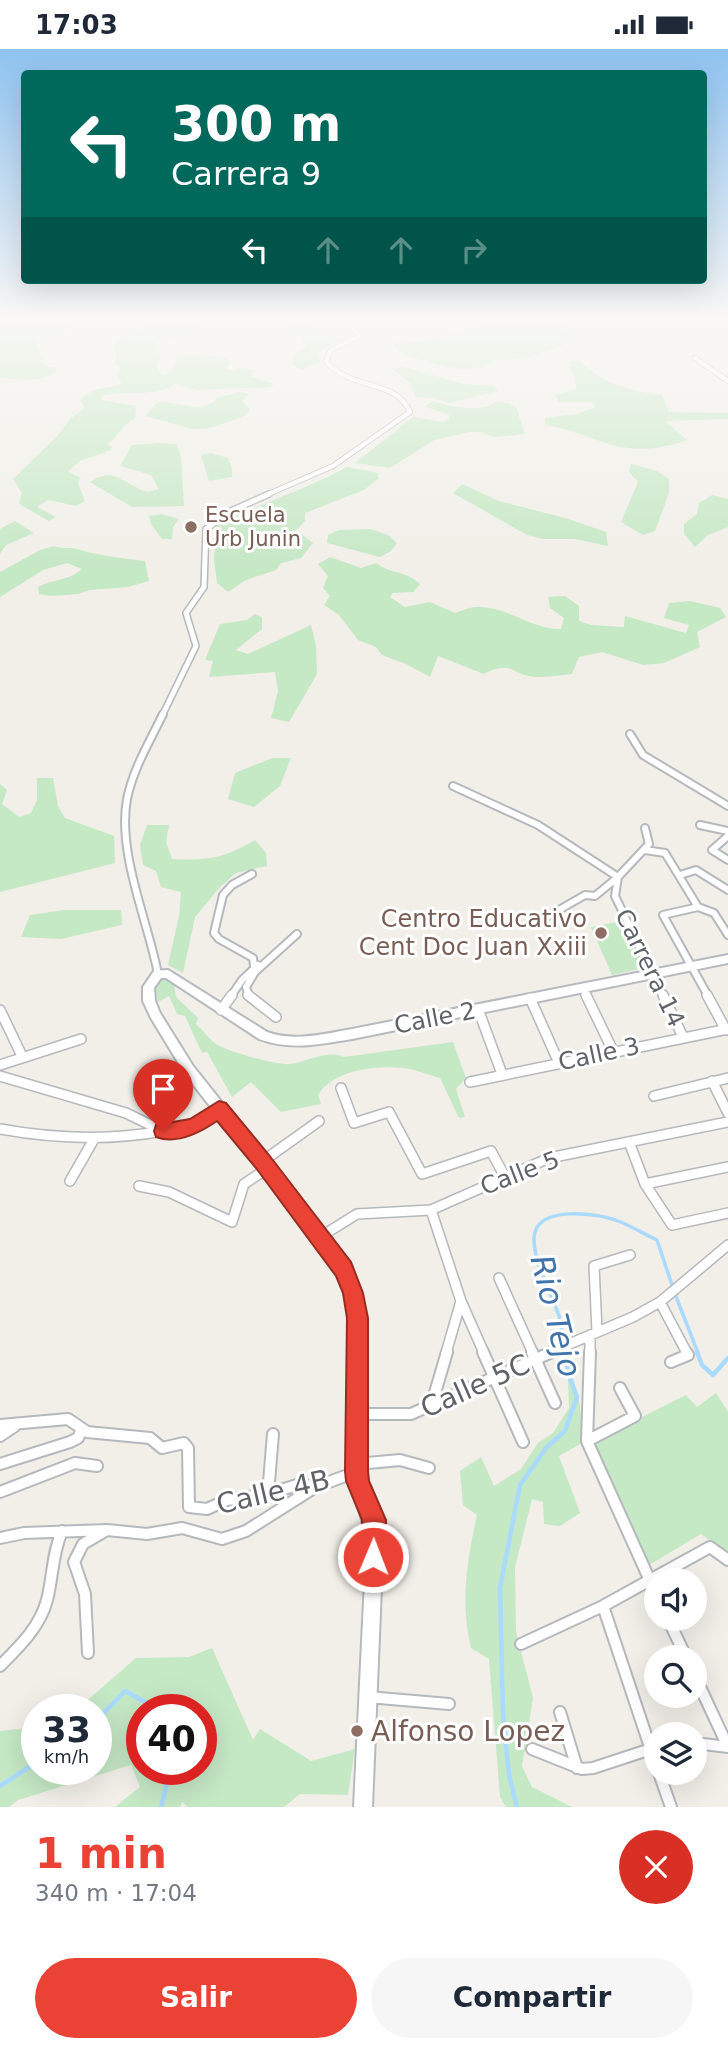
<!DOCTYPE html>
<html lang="es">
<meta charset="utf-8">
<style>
:root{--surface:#fff;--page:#f6f6f7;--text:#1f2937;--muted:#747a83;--accent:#ea4335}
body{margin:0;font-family:"DejaVu Sans",sans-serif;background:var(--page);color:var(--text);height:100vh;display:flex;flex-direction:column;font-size:26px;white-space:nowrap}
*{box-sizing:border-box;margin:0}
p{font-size:23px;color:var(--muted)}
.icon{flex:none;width:38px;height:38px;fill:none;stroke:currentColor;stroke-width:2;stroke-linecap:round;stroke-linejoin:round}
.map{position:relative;height:1758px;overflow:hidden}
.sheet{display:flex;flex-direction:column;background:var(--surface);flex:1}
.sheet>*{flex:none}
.hud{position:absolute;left:21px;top:21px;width:686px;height:214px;border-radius:7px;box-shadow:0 7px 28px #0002;background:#00695c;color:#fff;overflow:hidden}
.buttons{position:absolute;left:644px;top:1519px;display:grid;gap:14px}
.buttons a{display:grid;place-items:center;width:63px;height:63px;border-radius:50%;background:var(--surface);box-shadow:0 7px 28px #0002;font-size:35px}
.speed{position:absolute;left:21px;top:1645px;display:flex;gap:14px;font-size:35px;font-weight:700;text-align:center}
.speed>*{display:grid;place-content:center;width:91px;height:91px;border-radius:50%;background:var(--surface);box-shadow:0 7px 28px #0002;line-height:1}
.speed small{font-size:18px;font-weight:400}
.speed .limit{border:10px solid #d22;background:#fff;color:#111}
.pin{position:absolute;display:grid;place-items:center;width:60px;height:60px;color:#fff;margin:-72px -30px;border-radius:50% 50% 50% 0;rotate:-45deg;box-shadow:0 0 7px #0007}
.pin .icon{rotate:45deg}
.me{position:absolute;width:77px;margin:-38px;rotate:1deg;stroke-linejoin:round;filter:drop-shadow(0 0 5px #0008)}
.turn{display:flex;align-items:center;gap:24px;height:147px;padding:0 35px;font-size:32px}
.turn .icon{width:91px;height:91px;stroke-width:2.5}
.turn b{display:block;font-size:49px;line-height:60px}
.lanes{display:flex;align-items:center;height:66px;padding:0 35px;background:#0003;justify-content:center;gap:35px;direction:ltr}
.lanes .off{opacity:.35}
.round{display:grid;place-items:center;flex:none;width:74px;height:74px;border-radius:37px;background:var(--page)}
.headline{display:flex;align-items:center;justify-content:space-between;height:119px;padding:0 35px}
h1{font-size:42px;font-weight:700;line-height:52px;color:var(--accent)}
.action{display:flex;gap:14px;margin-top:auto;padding:14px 35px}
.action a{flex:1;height:80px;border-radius:42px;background:var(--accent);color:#fff;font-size:28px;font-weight:700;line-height:80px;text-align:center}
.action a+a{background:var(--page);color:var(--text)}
.status{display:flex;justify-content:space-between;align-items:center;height:49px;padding:0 35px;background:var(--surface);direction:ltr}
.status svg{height:19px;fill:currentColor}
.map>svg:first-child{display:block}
.green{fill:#c5e8c5;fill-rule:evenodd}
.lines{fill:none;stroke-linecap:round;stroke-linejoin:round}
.stream-far1{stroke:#aadaff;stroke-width:3.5}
.stream{stroke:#aadaff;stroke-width:4.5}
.street-far4-casing{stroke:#b5b8bc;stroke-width:6}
.street-far3-casing{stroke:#b5b8bc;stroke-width:8}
.street-far2-casing{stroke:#b5b8bc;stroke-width:10}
.street-far1-casing{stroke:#b5b8bc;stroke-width:12}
.street-casing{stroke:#b5b8bc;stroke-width:14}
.secondary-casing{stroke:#b6babf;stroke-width:4}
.street-far4{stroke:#fff;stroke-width:4.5}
.street-far3{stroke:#fff;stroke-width:5}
.street-far2{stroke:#fff;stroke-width:6}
.street-far1{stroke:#fff;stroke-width:9}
.street{stroke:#fff;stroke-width:10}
.secondary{fill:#fff;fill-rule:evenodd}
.route{fill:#ea4335;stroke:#982c22;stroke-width:2}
.education-dot{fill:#8d6e63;stroke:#fff;stroke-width:2.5}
.labels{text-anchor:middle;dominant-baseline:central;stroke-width:6;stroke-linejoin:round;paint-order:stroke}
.far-education-label{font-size:21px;fill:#785e54;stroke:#fff;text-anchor:start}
.education-label{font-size:24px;fill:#785e54;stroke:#fff;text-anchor:end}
.street-label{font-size:24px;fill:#5f6368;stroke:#fff}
.near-street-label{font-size:28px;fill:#5f6368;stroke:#fff}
.near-education-label{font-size:28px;fill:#785e54;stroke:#fff;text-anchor:start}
.near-water-label{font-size:32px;font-style:italic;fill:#4174aa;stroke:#fff}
</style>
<div class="status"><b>17:03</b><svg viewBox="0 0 49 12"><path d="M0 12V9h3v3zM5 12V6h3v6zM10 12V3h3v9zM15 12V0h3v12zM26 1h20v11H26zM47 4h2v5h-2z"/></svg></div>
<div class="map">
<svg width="728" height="1758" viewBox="0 0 728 1758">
<rect width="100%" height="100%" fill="#f1efe8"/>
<path class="green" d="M0 272H89C80 280 67 281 61 289L36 286 37 298 45 309 41 313 47 318H55L56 322C42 336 17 329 0 329Z
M145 272H222C199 277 190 294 164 287L155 294 159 298 156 302 162 307 157 315 158 321 163 326 172 322 177 308C191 304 213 307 228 310L231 314 226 319 234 322 242 318 253 321 252 328 274 335 270 338 196 341 176 334C155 350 126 340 102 347L101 351 136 357 135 369C122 377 119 386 108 395L112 398 111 401 80 412 68 422 80 429 78 434 85 452 76 457 48 451 37 458 56 468 49 472 19 455 22 444 13 430 59 385 70 370 85 359 80 351C99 334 104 343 122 334L117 327 120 319 115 314 117 306 112 298 116 293 141 283 139 280Z
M286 272H319L314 277 322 287H334L342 291 326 298 318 305 321 312 301 321 292 315 295 304 307 297 301 291 302 285 286 279Z
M471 272H575L563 283 574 290C554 302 520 314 497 310 470 330 434 314 404 306L397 301 394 293C420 294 454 289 477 276Z
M580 312C605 337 629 341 662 346L669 363 728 364V370L665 372 687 391C621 414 603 386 545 376V369L577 365 595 358 592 353H559L555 346 576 340 575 327 568 317 569 313Z
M401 317 464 335 494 337 498 342 449 354 435 349 416 348 409 333 394 321Z
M241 343 248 345 242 352 250 361 242 368 207 380H193L145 367 158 353C177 352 205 367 217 349Z
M433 352C450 358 481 364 496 353L509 354 516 358 525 385 494 388 481 383H470L434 391 390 419 355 414 413 368 443 373 450 370 449 366 424 357Z
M160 394 177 395 181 408 184 457 132 458 90 433C114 417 123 435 147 443L159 440 151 426 120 417 132 396Z
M211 404 228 409 232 420V428L209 432 201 406Z
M631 415 657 422 669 430V444L655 482 643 486 621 473 638 433 629 423Z
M347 418 378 424V430L364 441 305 464V472L296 481 313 494 301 509 281 514 276 521 246 531 228 543 217 534 214 510 217 476C260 454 305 441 347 418Z
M462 435 499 452 565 469 606 483 608 497 575 490H543L527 486 453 444Z
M712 446 728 450V478L708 486 695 498 684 485V475L697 465 699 454Z
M161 465 179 470 173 478 172 490H162L151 475 149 467Z
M15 472 34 484 6 496 0 505V480Z
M370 480 388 486 397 494 391 502 380 508 327 494 328 486 339 481Z
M54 497C62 500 69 498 77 500 101 507 120 509 145 512L149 532 128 538 90 541 78 545 50 547 39 545 38 538C53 530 71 531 82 520L67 514 43 521 0 548V523L40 501Z
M330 508 361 519 376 514C392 526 403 520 420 535L413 543 393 544 390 548 405 558 430 553 455 564C461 562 470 558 476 558 506 556 532 581 561 580L564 569 550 559 548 548 565 547 579 557V572L591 576 624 578 625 567 686 584 689 576 664 569 669 554 690 552 720 559 726 568 697 583 700 598 664 614 643 616 602 603 579 608 572 625C561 626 549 628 537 628 510 627 514 610 484 625L438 607 430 628 406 615 382 606 376 598 358 591 339 566 324 556 330 547 323 539 328 527 318 515Z
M255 565 262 568V580L236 601 248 605 311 576 316 597 317 625 289 673 271 669 278 642 275 623 209 628 213 612 205 611 220 575 247 571Z
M272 709H291L280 737 254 758 228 750 235 724Z
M37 729H53L58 757 65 769 114 787 115 814 0 843V735L7 741 2 755 19 768 31 764 37 751Z
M147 776H169L166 793 172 810C207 812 225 809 255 791L266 804 267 817 236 824 220 838 195 868 183 924 168 916 179 867 181 843 161 838 156 822 143 816 140 796Z
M64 861H121L122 876 61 890 21 888 30 866Z
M622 872 644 919 612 926 591 878Z
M165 929 174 935 176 948 198 969 196 975C203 981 209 990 216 995 226 1002 278 1017 290 1015 306 1013 329 1000 344 1008L453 993 466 1029 456 1040 465 1068 459 1069 440 1029C428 1026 415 1020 403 1019 376 1016 333 1021 318 1046L321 1055 281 1063 251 1033 232 1048 207 1003 202 1004 185 967 177 965 169 947 158 953 155 939 158 931Z
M568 1329C584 1344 580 1373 582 1394L559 1407 580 1464 560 1477 544 1475 543 1453 532 1450 515 1518 516 1583 533 1649 522 1717 532 1738 572 1758H506L500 1748 489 1610 471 1599C460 1554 467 1511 477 1466L463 1456 460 1422 481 1408 494 1437 521 1420 538 1394 553 1384 569 1359Z
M716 1344 728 1363V1505L701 1485 649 1516 592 1393 686 1346 697 1358Z
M212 1599 253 1691 260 1680 311 1712 355 1700 348 1746 300 1745 284 1758H188L182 1753 180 1758H115L140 1738 131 1716 18 1751 9 1758H0V1682L37 1678V1720H96V1661H76L136 1609 189 1608ZM142 1661H201V1720H142Z"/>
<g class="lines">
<path class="stream-far1" d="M675 1245 698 1304
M565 1304C563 1292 562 1279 559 1267 551 1243 534 1215 534 1190 534 1155 598 1164 618 1172 631 1177 644 1185 657 1191L673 1239"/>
<path class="stream" d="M697 1303 702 1316 713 1326 728 1309
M96 1672 125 1642 159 1661
M0 1737 37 1713
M161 1758 171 1720
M517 1758 509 1726 503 1665 500 1539 520 1436 546 1399 565 1382 577 1348 568 1323 565 1303"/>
<g class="street-far4-casing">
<path id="street-far4" d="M695 309 728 332
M264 447 333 417 410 363C395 329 350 342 326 312L331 301 360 287 344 272"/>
</g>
<g class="street-far3-casing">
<path id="street-far3" d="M162 667 196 597 186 564 204 538 206 480 231 462 269 445"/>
</g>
<g class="street-far2-casing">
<path id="street-far2" d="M630 685 643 706 728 757
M453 737 538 776 618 828
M700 776 728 782
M728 787 712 801 728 811
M645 801 665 804 698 858 714 864 728 886
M252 825 232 836 223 846 214 884 219 890 253 909 254 917
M680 826 696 821 728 841
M618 828 615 847 663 947
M698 858 663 866 708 947
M545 869 585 846 595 847 618 828 649 795 645 779
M158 925C148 872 117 804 127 750 133 720 150 692 163 665
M583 939 587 947
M231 947 242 931 258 916
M249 947 246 938 255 923 297 885"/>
</g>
<g class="street-far1-casing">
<path id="street-far1" d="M248 946 276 968
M586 946 613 1002
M663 946 683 988
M707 946 726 981
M530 949 559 1014
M478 960 502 1025
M0 961 22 1007
M221 961 232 946
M0 1016 81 990
M0 1027 126 1064 163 1082 193 1078 219 1060
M712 1032 728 1064
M470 1033 728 980
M341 1039 354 1074 389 1063 422 1125 491 1102 505 1128
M654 1047 728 1029
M0 1080C55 1090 108 1092 163 1082
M629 1093 645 1135 672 1176 728 1164
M263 1112 319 1072
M70 1132 94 1090
M645 1135 728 1118
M139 1137 169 1143 232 1173 244 1135 268 1119
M431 1161 461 1252 484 1304
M320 1188 357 1165 431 1161 549 1109 728 1073
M499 1229 533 1304
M660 1253 687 1304
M597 1282 594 1217 630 1206
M446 1304 461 1252
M548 1304 633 1268 660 1253 728 1196
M590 1304V1287"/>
</g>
<g class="street-casing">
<path id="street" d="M483 1303 523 1393
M532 1303 555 1354
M590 1303 587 1392 656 1545
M671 1313 688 1306 686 1303
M432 1354 447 1303
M358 1365H411L552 1303
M0 1376 68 1370 87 1383 150 1389 162 1399 184 1394 188 1399 189 1458 207 1460 227 1451 268 1445 297 1436 318 1437 356 1423
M0 1387 15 1377
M587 1392 635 1367 620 1339
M0 1415 70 1393 78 1389 82 1380
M357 1415 400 1411 429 1419
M0 1443 75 1414 97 1417
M268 1445 273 1385
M0 1489 24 1484 107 1481 147 1485 182 1479 222 1490 246 1482 317 1437
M603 1557 656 1716
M668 1570 686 1608
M521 1595 603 1557 710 1498 728 1511
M88 1604 85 1545 74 1513 83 1495 107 1481
M0 1617C19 1598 40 1578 47 1551 53 1528 52 1505 62 1482
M695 1627 728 1698
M368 1648 449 1655
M560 1663 577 1719
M695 1694 728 1698
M532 1700 582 1720 593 1719 651 1700
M659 1724 671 1758"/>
</g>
<g class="secondary-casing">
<path id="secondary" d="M728 906V914L352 990C320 995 291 1002 259 990L166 929H161L154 939 155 952 160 964 193 1017 341 1203 354 1231 361 1256 367 1312 365 1422 383 1490 372 1758H354L367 1490 349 1422 352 1340 351 1283 347 1256 341 1232 331 1213 185 1025 151 969 143 952V938L154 922 168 921 267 983C294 993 324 985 352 980Z"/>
</g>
<use href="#street-far4" class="street-far4"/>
<use href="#street-far3" class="street-far3"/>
<use href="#street-far2" class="street-far2"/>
<use href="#street-far1" class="street-far1"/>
<use href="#street" class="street"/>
<use href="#secondary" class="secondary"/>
</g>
<linearGradient id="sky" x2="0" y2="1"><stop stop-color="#8fc3f1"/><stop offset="0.52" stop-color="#f9f8f5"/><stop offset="1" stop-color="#f9f8f5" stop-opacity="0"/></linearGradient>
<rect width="728" height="519" fill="url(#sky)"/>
<path class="route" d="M219 1052 226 1054 269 1106 351 1213 363 1244 368 1269V1422L369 1432 386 1471 385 1508 382 1517 373 1520 365 1517 361 1508 362 1471 346 1432 345 1422 347 1269 343 1244 336 1227 256 1119 217 1072C201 1083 177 1096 156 1088L154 1082 156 1076 190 1070Z"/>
<g class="education-dot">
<circle cx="191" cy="478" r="7"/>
<circle cx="601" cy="884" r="7"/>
<circle cx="357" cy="1682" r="7"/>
</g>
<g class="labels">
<g class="far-education-label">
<text x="205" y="466">Escuela<tspan x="205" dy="24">Urb Junin</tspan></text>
</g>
<g class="education-label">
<text x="587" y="870">Centro Educativo<tspan x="587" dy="28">Cent Doc Juan Xxiii</tspan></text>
</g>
<g class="street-label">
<text transform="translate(650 919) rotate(64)">Carrera 14</text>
<text transform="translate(435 969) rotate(-11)">Calle 2</text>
<text transform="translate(599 1005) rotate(-12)">Calle 3</text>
<text transform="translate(520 1124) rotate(-21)">Calle 5</text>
</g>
<g class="near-street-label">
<text transform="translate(475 1337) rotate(-24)">Calle 5C</text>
<text transform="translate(273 1443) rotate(-13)">Calle 4B</text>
</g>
<g class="near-education-label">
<text x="371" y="1682">Alfonso Lopez</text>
</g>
<g class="near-water-label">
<text transform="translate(556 1267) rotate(76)">Rio Tejo</text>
</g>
</g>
</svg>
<div class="buttons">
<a><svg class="icon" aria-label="sound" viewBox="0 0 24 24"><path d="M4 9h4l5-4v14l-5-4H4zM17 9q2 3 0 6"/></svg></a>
<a><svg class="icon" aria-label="search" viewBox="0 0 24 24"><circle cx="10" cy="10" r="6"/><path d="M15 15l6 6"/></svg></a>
<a><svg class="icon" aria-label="layers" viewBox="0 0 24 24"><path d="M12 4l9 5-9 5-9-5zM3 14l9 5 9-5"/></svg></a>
</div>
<div class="speed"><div>33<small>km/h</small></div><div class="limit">40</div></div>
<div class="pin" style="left:163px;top:1082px;background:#d93025"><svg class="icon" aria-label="arrive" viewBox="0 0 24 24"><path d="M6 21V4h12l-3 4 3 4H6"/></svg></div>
<svg class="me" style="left:373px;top:1508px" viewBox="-20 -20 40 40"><circle r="17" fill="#ea4335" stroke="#fff" stroke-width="3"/><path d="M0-11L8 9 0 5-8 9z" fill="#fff"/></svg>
<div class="hud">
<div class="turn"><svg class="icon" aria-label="left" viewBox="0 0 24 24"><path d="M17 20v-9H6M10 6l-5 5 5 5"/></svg><div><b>300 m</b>Carrera 9</div></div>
<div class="lanes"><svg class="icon" aria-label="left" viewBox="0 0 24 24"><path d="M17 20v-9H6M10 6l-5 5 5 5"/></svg><svg class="icon off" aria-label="ahead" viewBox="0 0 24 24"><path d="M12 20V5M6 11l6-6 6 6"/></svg><svg class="icon off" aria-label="ahead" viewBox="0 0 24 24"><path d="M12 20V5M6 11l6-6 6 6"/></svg><svg class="icon off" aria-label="right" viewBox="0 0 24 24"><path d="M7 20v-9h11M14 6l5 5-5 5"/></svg></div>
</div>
</div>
<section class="sheet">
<div class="headline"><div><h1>1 min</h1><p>340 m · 17:04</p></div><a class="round" style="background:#d93025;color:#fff"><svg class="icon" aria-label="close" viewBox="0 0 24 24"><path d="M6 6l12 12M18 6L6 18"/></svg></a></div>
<div class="action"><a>Salir</a><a>Compartir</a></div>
</section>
